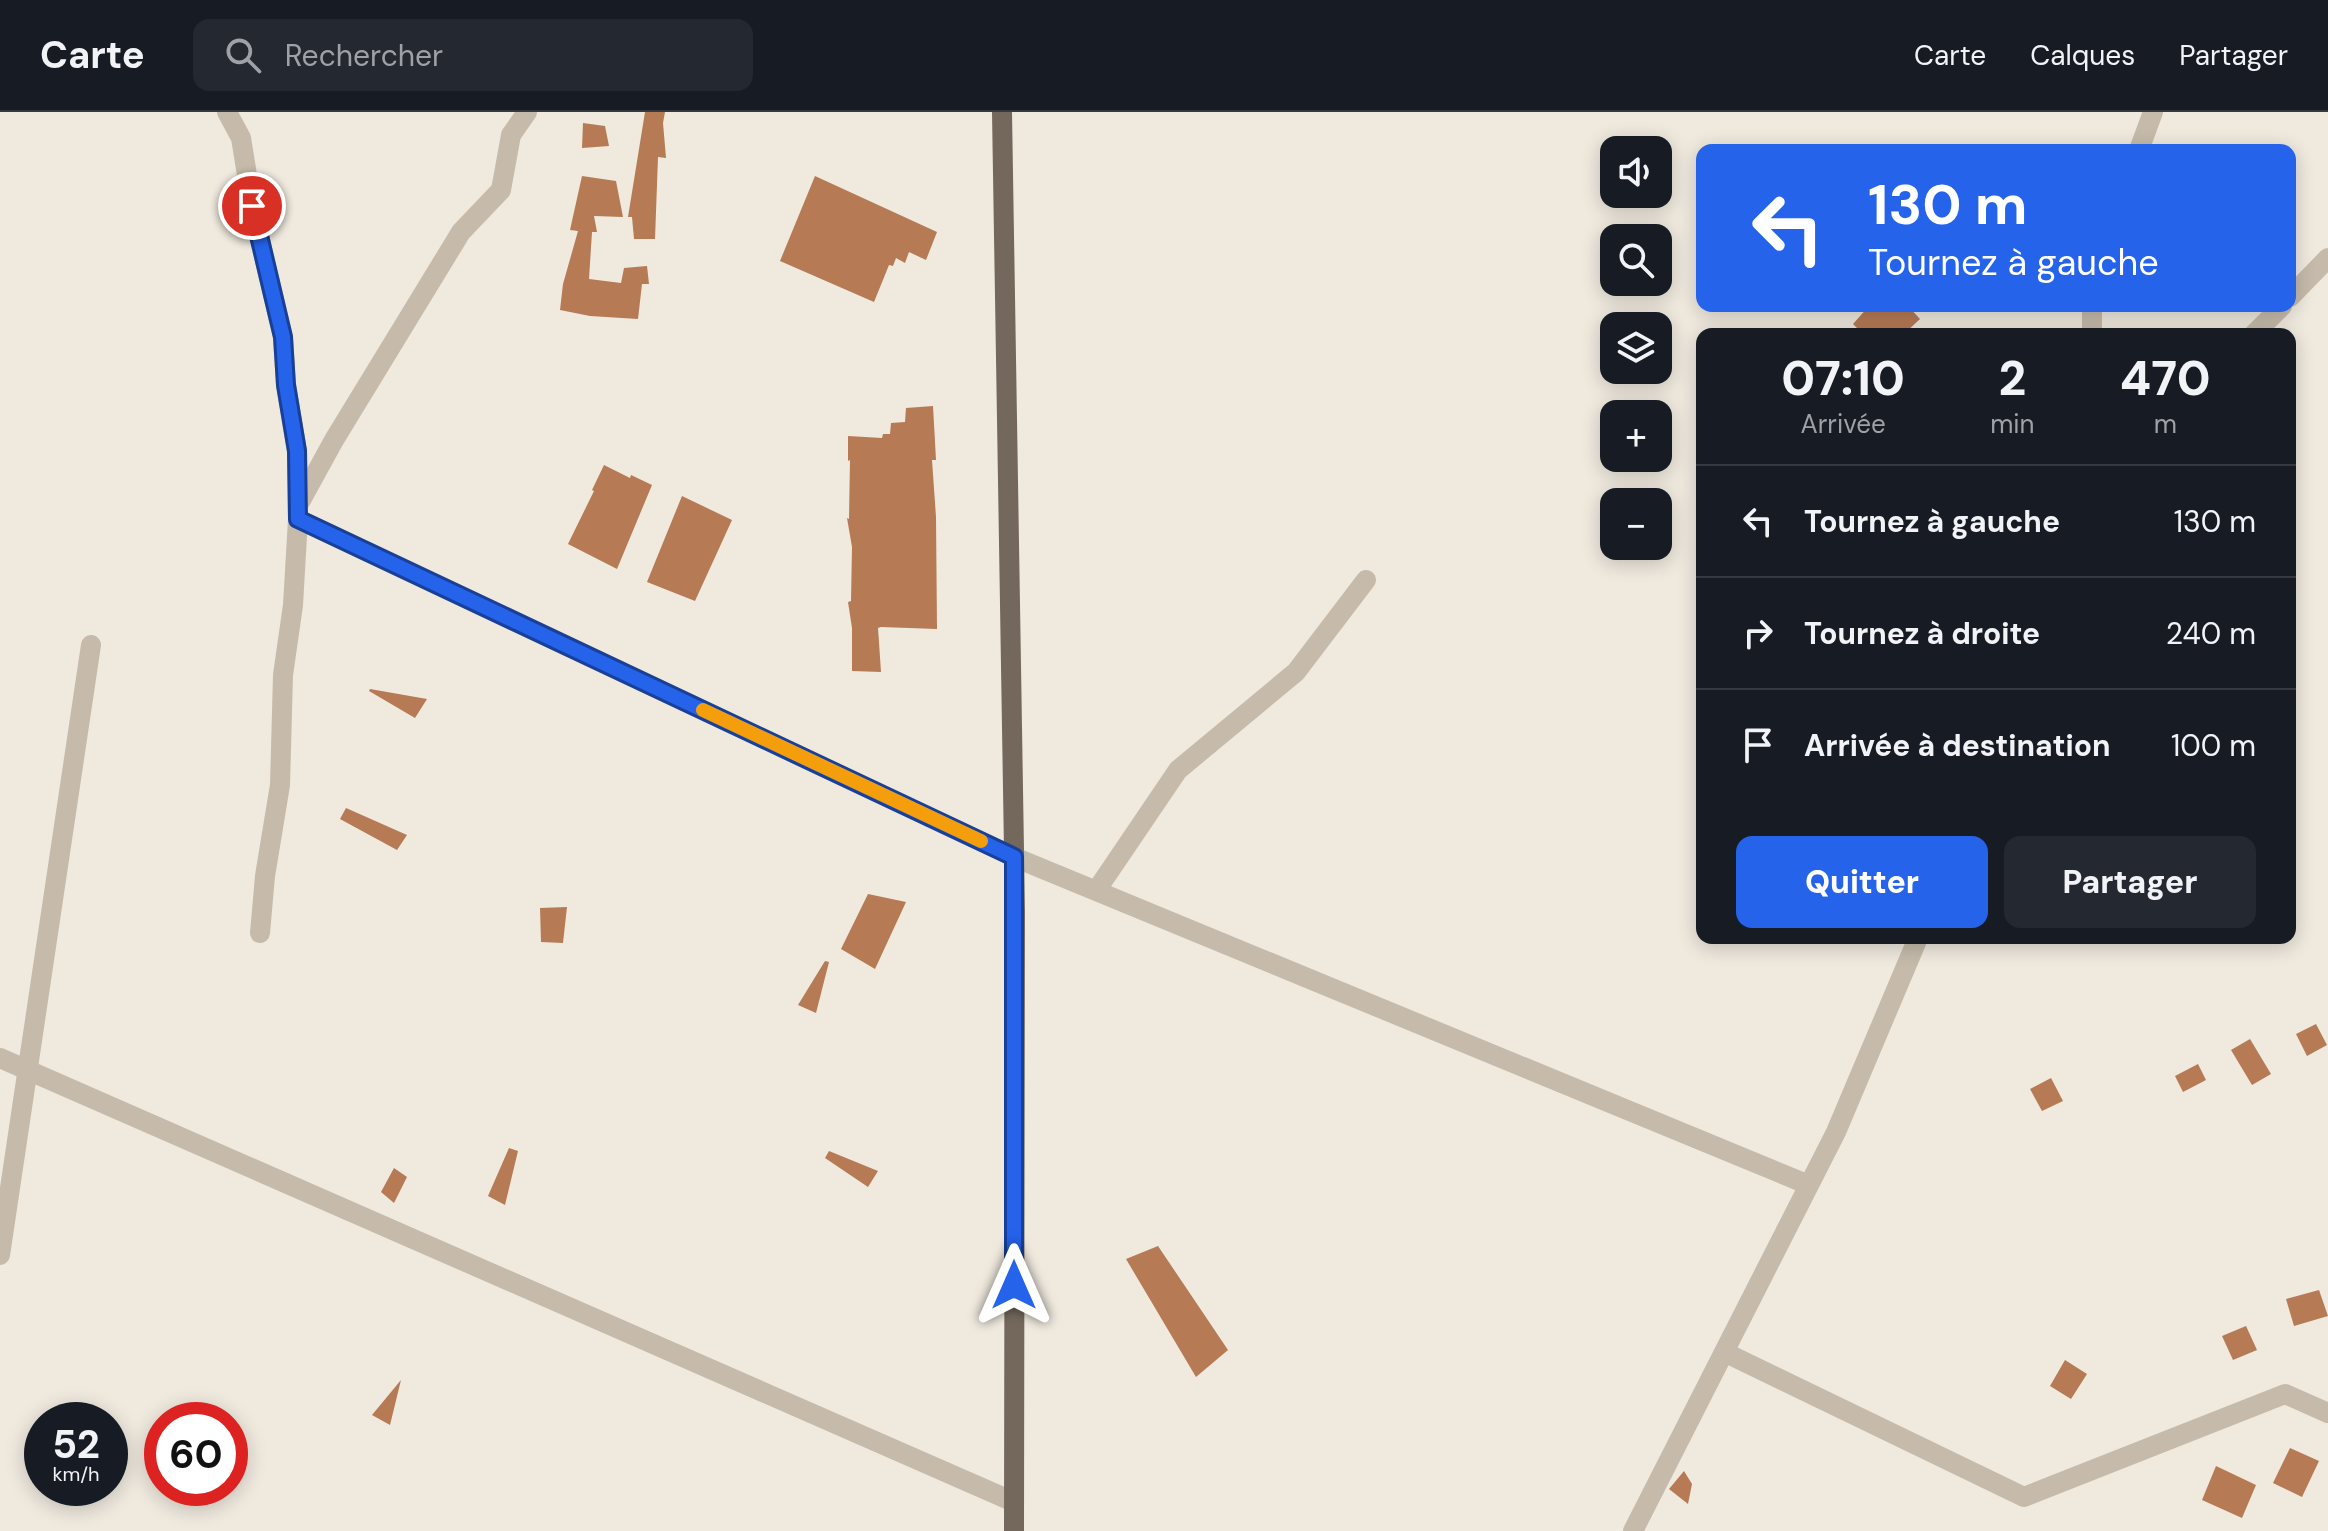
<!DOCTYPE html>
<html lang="fr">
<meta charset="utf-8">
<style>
:root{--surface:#171b24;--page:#242831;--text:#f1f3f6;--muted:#9ea1a6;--line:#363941;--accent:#2563eb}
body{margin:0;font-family:"DM Sans",sans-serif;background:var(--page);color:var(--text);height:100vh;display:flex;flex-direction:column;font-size:30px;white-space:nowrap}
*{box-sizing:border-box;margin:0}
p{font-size:26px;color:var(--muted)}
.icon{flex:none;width:44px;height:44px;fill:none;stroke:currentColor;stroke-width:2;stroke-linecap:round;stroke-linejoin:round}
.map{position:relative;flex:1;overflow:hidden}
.drawer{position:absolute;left:1696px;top:216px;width:600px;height:616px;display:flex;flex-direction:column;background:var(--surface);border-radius:16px;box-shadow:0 4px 20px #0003}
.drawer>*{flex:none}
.banner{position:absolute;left:1696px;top:32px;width:600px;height:168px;border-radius:16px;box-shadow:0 4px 20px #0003;background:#2563eb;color:#fff;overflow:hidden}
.tools{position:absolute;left:1600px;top:24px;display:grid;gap:16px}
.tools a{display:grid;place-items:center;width:72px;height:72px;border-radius:16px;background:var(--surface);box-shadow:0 4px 20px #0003;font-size:40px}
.speed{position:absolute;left:24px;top:1290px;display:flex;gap:16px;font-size:40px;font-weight:700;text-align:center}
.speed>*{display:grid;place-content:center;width:104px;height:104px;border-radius:50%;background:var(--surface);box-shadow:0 4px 20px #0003;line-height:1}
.speed small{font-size:20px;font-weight:400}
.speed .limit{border:12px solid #d22;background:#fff;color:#111}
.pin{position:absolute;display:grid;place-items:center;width:68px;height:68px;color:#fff;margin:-34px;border:4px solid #fff;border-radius:50%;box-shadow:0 2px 8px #0007}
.me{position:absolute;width:88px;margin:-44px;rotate:0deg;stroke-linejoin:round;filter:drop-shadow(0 0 6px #0008)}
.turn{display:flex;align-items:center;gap:28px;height:168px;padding:0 40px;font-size:36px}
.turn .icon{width:104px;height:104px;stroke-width:2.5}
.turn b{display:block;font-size:56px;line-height:68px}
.eta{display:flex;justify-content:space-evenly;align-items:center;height:136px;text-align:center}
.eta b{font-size:48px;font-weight:800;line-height:56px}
.primary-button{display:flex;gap:16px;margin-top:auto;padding:16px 40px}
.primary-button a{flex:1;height:92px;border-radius:16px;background:var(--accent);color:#fff;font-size:32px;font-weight:800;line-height:92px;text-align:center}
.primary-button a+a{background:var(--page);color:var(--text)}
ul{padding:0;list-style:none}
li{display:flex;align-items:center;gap:24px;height:112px;padding:0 40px;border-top:2px solid var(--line)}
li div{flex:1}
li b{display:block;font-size:30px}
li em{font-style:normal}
header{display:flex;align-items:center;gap:48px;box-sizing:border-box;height:112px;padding:0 40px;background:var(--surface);border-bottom:2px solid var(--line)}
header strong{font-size:38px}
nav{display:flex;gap:44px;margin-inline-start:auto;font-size:28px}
.search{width:560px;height:72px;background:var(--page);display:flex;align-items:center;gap:20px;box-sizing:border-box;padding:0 28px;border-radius:16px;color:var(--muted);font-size:30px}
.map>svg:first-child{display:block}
.building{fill:#b67a55}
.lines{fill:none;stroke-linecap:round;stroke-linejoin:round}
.minor{stroke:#c6bbab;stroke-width:20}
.primary{stroke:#74685c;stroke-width:20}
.route-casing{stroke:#184099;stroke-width:20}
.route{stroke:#2563eb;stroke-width:14}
.slow{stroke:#f59e0b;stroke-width:14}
</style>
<header>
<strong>Carte</strong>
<div class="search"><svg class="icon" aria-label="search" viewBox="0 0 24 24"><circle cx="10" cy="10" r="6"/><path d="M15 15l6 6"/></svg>Rechercher</div>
<nav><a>Carte</a><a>Calques</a><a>Partager</a></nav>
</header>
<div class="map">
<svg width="2328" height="1419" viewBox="0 0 2328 1419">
<rect width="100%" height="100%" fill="#efe9de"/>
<path class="building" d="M645 0H665L663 11 666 46 658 45 655 127H634L632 105H628Z
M583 11 605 14 609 34 582 36Z
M582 64 616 69 623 105 594 104 597 120H592L589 167 621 171 624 156 647 154 649 172H642L638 207 590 204 560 198 563 172 578 119 570 118Z
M815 64 937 120 926 148 909 140 905 151 896 146 893 154 889 153 874 190 780 149Z
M1869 194H1908L1920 207 1904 222H1863L1853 212Z
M933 294 936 348H932L936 405 937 517 881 515 878 516 881 560 852 559V516L848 490 851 489 852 435 847 406 849 407 850 348 848 349V324L882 326 883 322H890L891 311 905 310 906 296Z
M604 353 630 366 631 363 652 373 617 457 568 432 594 379 592 378Z
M682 384 732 408 695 489 647 470Z
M370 577 427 587 415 606 369 579Z
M346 696 407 723 397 738 340 707Z
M868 782 906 790 875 857 841 837Z
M567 795 563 831 541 830 540 796Z
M825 849 829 850 816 901 798 893Z
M2316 912 2327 933 2307 944 2296 922Z
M2250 927 2271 962 2252 973 2231 938Z
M2198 952 2206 968 2183 980 2175 964Z
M2051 966 2063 989 2042 999 2030 977Z
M509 1036 518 1039 505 1093 488 1084Z
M829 1039 878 1059 868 1075 825 1046Z
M394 1056 407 1065 394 1091 381 1080Z
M1158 1134 1228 1238 1196 1265 1126 1147Z
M2319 1178 2328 1204 2294 1214 2286 1187Z
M2246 1214 2257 1238 2233 1248 2222 1224Z
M2065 1248 2087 1262 2071 1287 2050 1274Z
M401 1268 390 1313 372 1303Z
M2290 1336 2319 1349 2302 1385 2273 1371Z
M2216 1354 2256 1373 2242 1406 2202 1388Z
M1684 1359 1692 1372 1688 1392 1669 1377Z"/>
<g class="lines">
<path class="minor" d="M227 0 241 26 252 94 283 225 286 273 297 339 298 407 293 493 283 563 280 673 265 764 260 821
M2139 38 2153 0
M2290 185 2328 146
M2092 222V194
M2254 222 2282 194
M300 390 334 328 461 120 501 78 511 23 527 0
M298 407 1014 745 1809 1073
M1096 779 1178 658 1296 560 1366 468
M0 946 1014 1390
M0 1143 91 533
M1724 1240 2024 1385 2285 1282 2328 1301
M1633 1419 1836 1020 1918 826"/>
<path class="primary" d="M1002 0 1015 800 1014 1419"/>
</g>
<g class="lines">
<g class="route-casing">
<path id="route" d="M252 94 283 225 286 273 297 339 298 407 1014 745V1173"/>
</g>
<use href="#route" class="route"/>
<path class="slow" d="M703 598 981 729"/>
</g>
</svg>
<div class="tools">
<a><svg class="icon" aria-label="sound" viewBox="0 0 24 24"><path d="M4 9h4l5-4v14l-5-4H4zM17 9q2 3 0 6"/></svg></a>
<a><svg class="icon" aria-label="search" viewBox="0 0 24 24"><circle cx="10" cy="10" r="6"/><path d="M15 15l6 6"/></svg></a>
<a><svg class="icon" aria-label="layers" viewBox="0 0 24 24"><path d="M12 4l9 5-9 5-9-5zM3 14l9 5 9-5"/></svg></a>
<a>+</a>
<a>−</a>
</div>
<div class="speed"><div>52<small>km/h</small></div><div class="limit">60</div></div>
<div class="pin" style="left:252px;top:94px;background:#d93025"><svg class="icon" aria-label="arrive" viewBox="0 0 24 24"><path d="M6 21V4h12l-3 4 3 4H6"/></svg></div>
<svg class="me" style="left:1014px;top:1173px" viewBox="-20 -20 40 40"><path d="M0-17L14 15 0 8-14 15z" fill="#2563eb" stroke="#fff" stroke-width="4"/></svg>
<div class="banner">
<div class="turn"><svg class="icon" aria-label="left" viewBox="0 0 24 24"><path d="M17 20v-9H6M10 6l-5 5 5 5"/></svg><div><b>130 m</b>Tournez à gauche</div></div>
</div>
<section class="drawer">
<div class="eta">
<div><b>07:10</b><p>Arrivée</p></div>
<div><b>2</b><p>min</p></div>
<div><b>470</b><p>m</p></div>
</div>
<ul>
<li><svg class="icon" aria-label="left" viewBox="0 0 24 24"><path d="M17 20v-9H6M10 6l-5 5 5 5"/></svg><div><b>Tournez à gauche</b></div><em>130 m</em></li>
<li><svg class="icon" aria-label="right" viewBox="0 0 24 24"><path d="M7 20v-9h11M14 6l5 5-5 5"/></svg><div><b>Tournez à droite</b></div><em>240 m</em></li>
<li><svg class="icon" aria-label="arrive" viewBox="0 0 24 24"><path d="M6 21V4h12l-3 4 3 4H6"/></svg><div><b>Arrivée à destination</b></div><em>100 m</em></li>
</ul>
<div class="primary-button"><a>Quitter</a><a>Partager</a></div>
</section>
</div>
